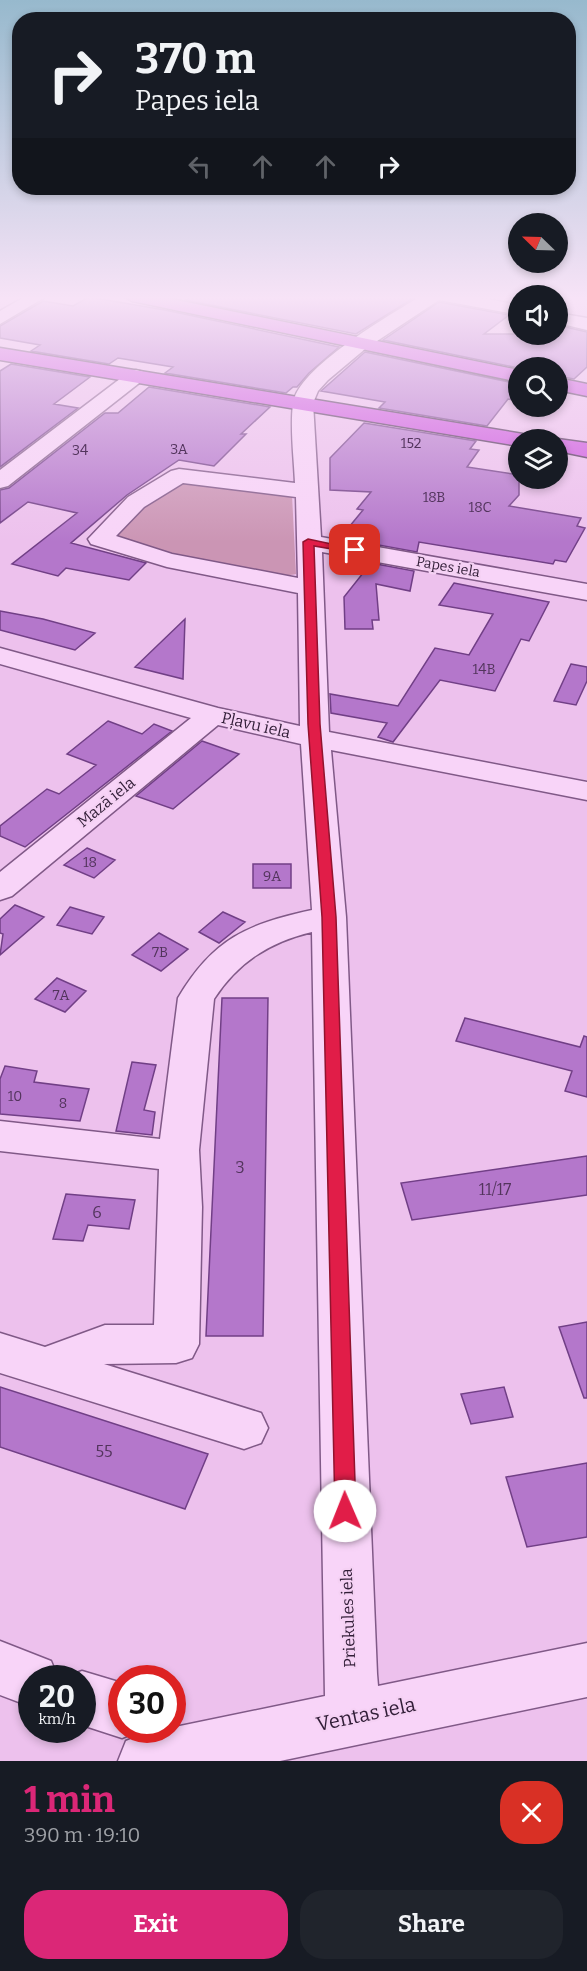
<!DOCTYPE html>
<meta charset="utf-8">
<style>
:root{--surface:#171b24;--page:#20242c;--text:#f1f3f6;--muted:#9ea1a6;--accent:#db2777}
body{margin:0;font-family:Bitter,serif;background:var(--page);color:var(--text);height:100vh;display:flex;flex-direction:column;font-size:22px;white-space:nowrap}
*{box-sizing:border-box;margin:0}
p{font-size:20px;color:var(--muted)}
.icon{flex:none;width:33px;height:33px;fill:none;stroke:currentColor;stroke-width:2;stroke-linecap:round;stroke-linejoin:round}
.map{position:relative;height:1761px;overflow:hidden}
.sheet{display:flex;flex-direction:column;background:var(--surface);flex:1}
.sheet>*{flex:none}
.hud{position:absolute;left:12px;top:12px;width:564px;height:183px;border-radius:24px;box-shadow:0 3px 9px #0003;background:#171b24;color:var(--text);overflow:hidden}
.needle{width:39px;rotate:293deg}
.tools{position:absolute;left:508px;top:213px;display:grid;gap:12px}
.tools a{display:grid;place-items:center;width:60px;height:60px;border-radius:50%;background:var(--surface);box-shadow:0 3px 9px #0003;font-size:30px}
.speed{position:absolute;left:18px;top:1665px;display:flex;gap:12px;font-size:30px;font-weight:700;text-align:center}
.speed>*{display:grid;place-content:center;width:78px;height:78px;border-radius:50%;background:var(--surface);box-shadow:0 3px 9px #0003;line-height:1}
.speed small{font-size:15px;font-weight:400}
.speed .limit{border:9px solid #d22;background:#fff;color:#111}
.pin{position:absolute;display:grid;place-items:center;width:51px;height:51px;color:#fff;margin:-26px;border-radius:12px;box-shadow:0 3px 9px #0006}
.me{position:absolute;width:66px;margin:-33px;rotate:359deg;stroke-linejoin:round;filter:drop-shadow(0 0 4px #0008)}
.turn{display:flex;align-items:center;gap:21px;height:126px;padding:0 24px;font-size:27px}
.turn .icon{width:78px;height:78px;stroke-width:2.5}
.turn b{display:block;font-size:42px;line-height:51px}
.lanes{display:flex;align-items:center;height:57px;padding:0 24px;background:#0003;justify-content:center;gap:30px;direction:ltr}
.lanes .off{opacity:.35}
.round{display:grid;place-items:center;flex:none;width:63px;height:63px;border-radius:24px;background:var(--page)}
.summary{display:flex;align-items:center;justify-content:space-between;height:102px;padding:0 24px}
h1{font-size:36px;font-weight:700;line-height:45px;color:var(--accent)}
.button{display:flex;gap:12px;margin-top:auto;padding:12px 24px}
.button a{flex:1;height:69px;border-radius:24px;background:var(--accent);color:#fff;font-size:24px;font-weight:700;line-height:69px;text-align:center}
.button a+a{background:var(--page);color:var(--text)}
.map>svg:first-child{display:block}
.green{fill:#cb95b4}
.building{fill:#b477cb;stroke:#713f86;stroke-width:1.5}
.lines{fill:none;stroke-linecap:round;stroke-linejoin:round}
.minor-casing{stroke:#805987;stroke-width:3}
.highway-casing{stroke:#4c2d54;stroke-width:3}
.minor{fill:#f8d4f8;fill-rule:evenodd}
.highway{fill:#cb52dd;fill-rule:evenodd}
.route{fill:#e11d48;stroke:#92132f;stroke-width:1.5}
.labels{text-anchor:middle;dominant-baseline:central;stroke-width:4.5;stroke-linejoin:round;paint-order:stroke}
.number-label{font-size:14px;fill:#52345c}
.far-street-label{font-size:14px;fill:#311d37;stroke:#f5d1f4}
.street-label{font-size:16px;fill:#311d37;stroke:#f5d1f4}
.near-number-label{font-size:16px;fill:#52345c}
.near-street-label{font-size:20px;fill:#311d37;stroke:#f5d1f4}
</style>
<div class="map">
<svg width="587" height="1761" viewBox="0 0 587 1761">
<rect width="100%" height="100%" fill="#edc1ed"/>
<path class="green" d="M184 480 292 495 296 574C275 582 147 546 117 539L115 530 145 502Z"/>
<path class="building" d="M193 296H417L356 334 185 300Z
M89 297 165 310 339 347 309 373 297 387H293L286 393 165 373 173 367 118 358 109 364 31 351 40 345 0 338V326L43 301 73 306Z
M439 302 509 315 484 334H558L561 326 587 332V367L574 379 558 376V368H519L383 340Z
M365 352 519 384V401L508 399 487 426 379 408 385 402 321 391Z
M11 364 90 377 54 404 78 408 0 467V371Z
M149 387 270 407 241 434H246L214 466 179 460 127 495 71 543 146 563 129 580 66 568 58 576 12 564 77 513 28 502 0 523V490L9 488 105 413H118Z
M364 423 476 441 470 449 479 450 467 467 519 475V495L509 506 581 518 577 526 585 528 566 562 555 560 553 564 419 542 417 552 340 538 363 510 357 509 371 492 330 490V458Z
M371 563 414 571 410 591 376 584 379 620H372L373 629H345L344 597Z
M454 583 549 602 529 641 521 639 495 691 440 680 393 742 378 737 387 723 331 713 330 694 398 706 435 648 469 655 493 614 439 605Z
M0 611 43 619 95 633 75 650 0 630Z
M185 619 183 679 135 667Z
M571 664 587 667V681L576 705 554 701Z
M108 721 142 734 154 724 172 731 25 847 0 836V826L47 789 59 794 96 765 67 754Z
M202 741 239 754 173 809 136 796Z
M87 848 115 860 94 878 64 865Z
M253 864H291V888H253Z
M15 905 44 917 0 955 3 934 0 933V919Z
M70 907 104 917 92 934 57 925Z
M223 912 245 922 219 943 199 932Z
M159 933 188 949 161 971 132 955Z
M57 978 86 991 65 1012 35 999Z
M222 998H268L263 1336H206Z
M465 1018 580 1047 584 1036 587 1037V1097L565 1091 572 1071 456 1041Z
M132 1062 156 1065 144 1110 155 1112 152 1135 116 1131Z
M5 1066 37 1071 34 1082 89 1089 80 1121 0 1114V1079Z
M587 1156V1195L412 1220 401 1183Z
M66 1194 135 1200 129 1229 88 1225 83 1241 53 1239Z
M587 1322V1398H584L559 1327Z
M0 1387 208 1454 185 1509 0 1447Z
M504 1387 513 1417 471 1424 461 1394Z
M587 1463V1537L527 1547 506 1477Z"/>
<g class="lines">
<g class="minor-casing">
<path id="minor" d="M26 296H47L0 324V311Z
M421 296H471L519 305V315L439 300 365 349 328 380 318 391 313 403 321 537 587 584V600L322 552 329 732 587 782V800L331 750 346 917 377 1674 378 1686 587 1643V1697L280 1761H118L126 1741 146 1733 325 1696 312 932C270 942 238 962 214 999L199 1150 202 1207 199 1344 192 1358 176 1363 104 1364 261 1413 268 1428 261 1443 244 1449 0 1373V1333L45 1347 105 1325H154L159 1169 0 1151V1121L160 1139 178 998C213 939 247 924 312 910L301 744 218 725 12 896 0 900V872L191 718 0 664V648L218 708 300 726 298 593 167 567 91 544 88 539 128 497 171 471 179 469 295 483C294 458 290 429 293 404 297 368 390 315 421 296ZM183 483 296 497 298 578 172 554 116 536 144 507Z
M558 313 587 318V330L558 323Z
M136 370 143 372 146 376 143 380 8 486 0 488V470L129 372Z
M0 1641 51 1661 58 1678H32V1707L0 1695Z
M82 1671 122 1683V1730H141L122 1738 82 1725V1678H63Z"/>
</g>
<g class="highway-casing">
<path id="highway" d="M123 296H157L519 370V382L132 301Z
M0 348 523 434 531 435 533 440H519V446L0 360Z
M558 378 587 384V396L558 390Z
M558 439 587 443V457L558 451V440H554Z"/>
</g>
<use href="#minor" class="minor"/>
<use href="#highway" class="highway"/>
</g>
<linearGradient id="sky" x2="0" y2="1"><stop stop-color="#97b9cd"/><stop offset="0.55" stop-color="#f7e3f7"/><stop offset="1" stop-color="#f7e3f7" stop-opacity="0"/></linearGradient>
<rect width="587" height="542" fill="url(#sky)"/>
<path class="route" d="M308 539 360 550 355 553 314 546 320 724 336 917 356 1511 353 1518 345 1521 338 1518 335 1511 322 917 308 724 303 542Z"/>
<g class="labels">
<g class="number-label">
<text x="411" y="443">152</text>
<text x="179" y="449">3A</text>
<text x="80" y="450">34</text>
<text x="434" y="497">18B</text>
<text x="480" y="507">18C</text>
<text x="484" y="669">14B</text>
<text x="90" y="862">18</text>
<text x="272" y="876">9A</text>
<text x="160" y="952">7B</text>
<text x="61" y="995">7A</text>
<text x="15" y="1096">10</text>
<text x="63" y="1103">8</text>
</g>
<g class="far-street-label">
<text transform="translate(448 567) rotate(10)">Papes iela</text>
</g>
<g class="street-label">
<text transform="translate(256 725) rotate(13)">Pļavu iela</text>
<text transform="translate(106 802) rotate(-39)">Mazā iela</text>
<text transform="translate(348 1618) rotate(-92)">Priekules iela</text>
</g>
<g class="near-number-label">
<text x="240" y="1167">3</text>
<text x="495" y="1189">11/17</text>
<text x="97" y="1212">6</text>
<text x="104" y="1451">55</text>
</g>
<g class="near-street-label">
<text transform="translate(366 1714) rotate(-12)">Ventas iela</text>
</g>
</g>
</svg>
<div class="tools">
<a><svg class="needle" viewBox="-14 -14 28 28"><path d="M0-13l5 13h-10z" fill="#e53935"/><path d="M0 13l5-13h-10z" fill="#9ea1a6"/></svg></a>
<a><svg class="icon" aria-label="sound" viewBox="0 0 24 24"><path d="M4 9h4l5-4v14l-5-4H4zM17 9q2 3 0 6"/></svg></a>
<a><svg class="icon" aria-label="search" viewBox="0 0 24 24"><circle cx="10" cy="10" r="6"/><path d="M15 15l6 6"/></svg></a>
<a><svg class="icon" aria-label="layers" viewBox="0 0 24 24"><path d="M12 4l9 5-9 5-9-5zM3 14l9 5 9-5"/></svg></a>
</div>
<div class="speed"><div>20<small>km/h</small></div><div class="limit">30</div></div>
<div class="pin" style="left:355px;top:550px;background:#d93025"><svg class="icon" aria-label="arrive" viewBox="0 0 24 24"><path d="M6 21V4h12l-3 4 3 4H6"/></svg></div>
<svg class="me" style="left:345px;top:1511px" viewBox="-20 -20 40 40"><circle r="19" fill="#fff"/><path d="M0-13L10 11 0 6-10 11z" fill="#e11d48"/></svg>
<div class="hud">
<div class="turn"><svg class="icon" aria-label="right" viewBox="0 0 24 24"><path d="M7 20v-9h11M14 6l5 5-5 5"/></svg><div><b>370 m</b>Papes iela</div></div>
<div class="lanes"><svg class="icon off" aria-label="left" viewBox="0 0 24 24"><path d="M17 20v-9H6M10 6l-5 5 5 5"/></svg><svg class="icon off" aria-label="ahead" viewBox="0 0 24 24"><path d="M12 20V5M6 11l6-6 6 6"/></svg><svg class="icon off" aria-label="ahead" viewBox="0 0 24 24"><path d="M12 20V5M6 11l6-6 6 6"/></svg><svg class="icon" aria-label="right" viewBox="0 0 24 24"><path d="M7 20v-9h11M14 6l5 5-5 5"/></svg></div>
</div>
</div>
<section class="sheet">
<div class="summary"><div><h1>1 min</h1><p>390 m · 19:10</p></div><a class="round" style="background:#d93025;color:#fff"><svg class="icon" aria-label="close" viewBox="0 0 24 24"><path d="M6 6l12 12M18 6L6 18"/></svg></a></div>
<div class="button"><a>Exit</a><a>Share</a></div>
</section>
